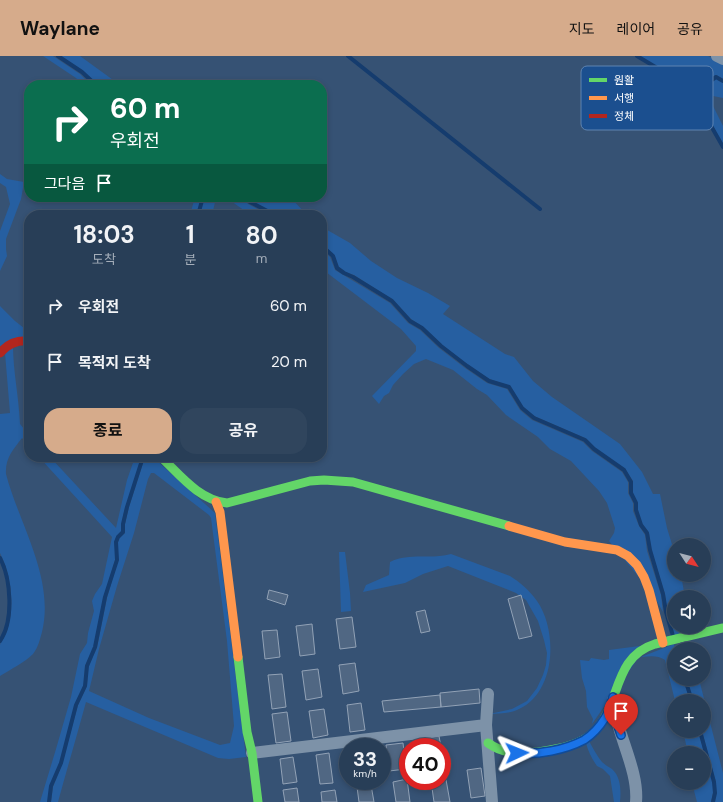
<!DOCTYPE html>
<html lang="ko">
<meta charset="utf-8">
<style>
:root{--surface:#283e57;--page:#30455d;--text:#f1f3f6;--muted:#a5aeba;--line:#44576d;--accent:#d6ab8b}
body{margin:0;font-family:"DM Sans","Noto Sans KR",sans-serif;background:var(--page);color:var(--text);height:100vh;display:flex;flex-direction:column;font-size:15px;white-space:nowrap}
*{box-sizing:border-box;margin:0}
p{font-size:13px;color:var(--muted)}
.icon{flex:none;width:22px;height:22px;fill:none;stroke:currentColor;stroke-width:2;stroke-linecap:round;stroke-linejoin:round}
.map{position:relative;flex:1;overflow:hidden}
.panel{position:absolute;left:24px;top:154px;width:303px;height:252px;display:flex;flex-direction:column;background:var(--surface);border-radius:16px;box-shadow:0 2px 6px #0003,0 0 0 1px var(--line)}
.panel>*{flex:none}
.top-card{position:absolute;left:24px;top:24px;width:303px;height:122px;border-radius:16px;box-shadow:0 2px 6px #0003,0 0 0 1px var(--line);background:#0b6e4f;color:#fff;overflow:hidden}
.needle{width:26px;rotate:126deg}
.tools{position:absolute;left:667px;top:482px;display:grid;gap:8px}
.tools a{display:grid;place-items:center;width:44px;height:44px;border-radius:50%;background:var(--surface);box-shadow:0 2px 6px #0003,0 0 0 1px var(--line);font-size:20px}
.speed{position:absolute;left:339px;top:682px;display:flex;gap:8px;font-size:20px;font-weight:700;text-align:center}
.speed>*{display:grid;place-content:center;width:52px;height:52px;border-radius:50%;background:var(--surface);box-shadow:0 2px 6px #0003,0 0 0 1px var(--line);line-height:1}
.speed small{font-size:10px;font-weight:400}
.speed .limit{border:6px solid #d22;background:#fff;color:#111}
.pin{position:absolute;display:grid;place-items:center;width:34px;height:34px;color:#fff;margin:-41px -17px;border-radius:50% 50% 50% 0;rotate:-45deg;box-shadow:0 0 4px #0007}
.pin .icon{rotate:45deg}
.me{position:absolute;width:44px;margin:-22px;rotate:88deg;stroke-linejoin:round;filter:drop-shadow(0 0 3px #0008)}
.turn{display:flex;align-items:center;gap:14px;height:84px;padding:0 20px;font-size:18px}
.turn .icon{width:52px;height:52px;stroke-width:2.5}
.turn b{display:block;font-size:28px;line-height:34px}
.then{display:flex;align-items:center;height:38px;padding:0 20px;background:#0003;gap:8px;font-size:15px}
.eta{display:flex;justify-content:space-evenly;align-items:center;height:68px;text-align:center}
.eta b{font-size:24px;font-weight:700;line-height:28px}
.cta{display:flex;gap:8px;margin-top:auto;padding:8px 20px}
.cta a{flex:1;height:46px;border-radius:16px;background:var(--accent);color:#111;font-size:16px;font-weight:700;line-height:46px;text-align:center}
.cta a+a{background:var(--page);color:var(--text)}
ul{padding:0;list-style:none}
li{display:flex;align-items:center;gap:12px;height:56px;padding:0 20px}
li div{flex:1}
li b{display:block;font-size:15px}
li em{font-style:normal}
header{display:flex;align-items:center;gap:24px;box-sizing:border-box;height:56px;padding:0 20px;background:var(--accent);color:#111}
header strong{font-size:19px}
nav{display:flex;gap:22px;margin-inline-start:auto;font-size:14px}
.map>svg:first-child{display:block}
.green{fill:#265fa1;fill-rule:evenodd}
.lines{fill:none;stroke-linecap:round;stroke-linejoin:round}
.stream{stroke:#153c6e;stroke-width:4}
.building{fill:#506783;stroke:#92a2b6}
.street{stroke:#7d92a8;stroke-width:12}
.fast{stroke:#63d668;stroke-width:9}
.slow{stroke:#ff974d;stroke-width:9}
.jam{stroke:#b3261e;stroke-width:9}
.route-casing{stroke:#114b97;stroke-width:10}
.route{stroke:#1a73e8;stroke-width:7}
.key{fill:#1b4f8f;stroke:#5f84b1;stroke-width:1}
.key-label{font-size:11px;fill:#fff}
</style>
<header>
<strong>Waylane</strong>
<nav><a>지도</a><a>레이어</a><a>공유</a></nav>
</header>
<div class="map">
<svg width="723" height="746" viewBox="0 0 723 746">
<rect width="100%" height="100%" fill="#365274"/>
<path class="green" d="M43 0H53L80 18 91 29H84L76 22Z
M61 0H80L120 29H98L83 15Z
M640 0H708L723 7V23L716 19 706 26 689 30Z
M716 22 723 26V42L713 40 711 42V46L723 70V88L691 32 707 29Z
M0 118 7 123 24 126 21 143 6 183V193L7 200 0 215V175L10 148 6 131 0 127Z
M195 141H218L216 142 212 159H190Z
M225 141H241L248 148 269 159H251Z
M247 141H290L307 159H277L251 145Z
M322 171 350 187 371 205 397 222 428 237 450 250 443 258 505 298 514 301 533 325 552 341 620 388 642 416 653 438H660L667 472 674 495V519H681L685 541H674V571H692L674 580 667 555 665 538 651 494 649 477 642 468 637 454V446L632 436 633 425 625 413 595 392 585 382 534 360 523 352 510 330 489 323 468 309 442 289 423 271 411 263 393 244 354 219 345 216 339 211 334 199 325 190 322 188Z
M322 193 330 201 335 214 390 247 408 267 420 274 439 292 465 312 487 327 507 333 520 354 532 364 583 386 592 395 622 416 628 426V437L633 447V455L639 470 645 479 647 495 661 539 663 556 653 538 609 485 614 477 615 472 607 447 599 435 571 405 550 393 538 381 506 359 487 339 477 333 453 314 426 303 414 308 403 318 393 329 389 337 384 340 379 348 372 340 416 295V290L401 273 322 213Z
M0 250 15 265 29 276V281L0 293Z
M13 289C13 315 19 342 20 368L29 379V390L22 382C13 394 5 402 6 418 19 468 55 522 42 576 40 583 38 592 33 598 24 607 11 613 0 620 0 613 0 595 0 589 1 585 5 580 7 575 15 551 12 521 0 497V358L10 357 5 297Z
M39 401H50L116 472 127 424 135 401H141C139 406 139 412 138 417 132 436 121 454 122 475L117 480 115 485V504L104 541 94 591 85 610 84 629 75 649 60 707 50 730 48 746H40L56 693 71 641 80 598 87 587 88 577 94 555 92 545 95 538 102 528 112 481Z
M145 401 154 402 215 457 246 701 229 703 218 702 86 646C77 679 67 713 58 746H51L53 731 62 708 78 649 87 630 88 611 97 592 107 542 118 504V486L119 482 125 477V468L129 451ZM151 417H154L209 459 211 462 227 585 234 670 230 687 220 689 149 662 89 635 99 593 117 530 134 477 148 423Z
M339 496H345L350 537 351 555 341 556Z
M451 498 510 520C520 526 530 535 537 545 558 575 556 636 519 653 510 658 499 657 489 658L512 653 527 645 537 632 543 619 546 609 547 597 544 584 538 565 526 544 516 537 448 510 423 518 405 527 363 536 366 529 389 519 390 506C410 496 431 504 451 498Z
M674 588 675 593 674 623H683L690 645H675L665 604C658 599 650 600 641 601Z
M647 589 592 668 593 663 587 651 586 635 582 622 580 604 589 605 591 602 604 604 609 603V594Z
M687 623H699L723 717V746H714L716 737V726L702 675H704V645H693Z
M683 675H698L713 727V737L711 746H697L692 727H704V697H688Z
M589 685C593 692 597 700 602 706 605 709 609 711 612 713 621 721 621 735 620 746H614L610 720 603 713 597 710C592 703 588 695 586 687Z"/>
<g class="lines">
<path class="stream" d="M58 0 82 16 96 29
M348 0 540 153
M637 0 689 31 706 28 716 21 723 25
M689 31 723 91
M245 141 250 146 275 159
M198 159 203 141
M322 190 333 200 337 212 344 217 353 221 392 245 410 265 422 272 441 290 467 310 489 325 509 331 522 352 534 362 585 384 594 393 624 414 631 426V437L636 447V454L641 469 647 477 650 494 663 538 666 556 673 580
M0 502C11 523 14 565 0 585
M685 623 692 645
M700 675 714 726 715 737 713 746
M49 746 51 730 61 707 76 649 85 630 87 610 95 591 105 541 117 504 116 486 118 481 123 476V468L127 451 143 401"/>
</g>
<path class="building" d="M269 534 288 539 285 549 267 543Z
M521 539 532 580 519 583 508 543Z
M425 554 430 575 421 577 416 556Z
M352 561 356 591 340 593 336 563Z
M312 568 315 598 300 600 296 570Z
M277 574 280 601 265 603 262 575Z
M355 607 359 635 343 638 339 609Z
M318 613 322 641 306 644 302 615Z
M282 618 286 651 272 653 268 619Z
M479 633 480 647 441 651 440 637Z
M440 639 441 651 384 656 382 645Z
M361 647 365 674 350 676 347 649Z
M324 653 328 679 313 682 309 655Z
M287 656 291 685 276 687 272 658Z
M439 680 441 691H425L424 682Z
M403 687 406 713 389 715 386 689Z
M329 697 333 727 320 728 316 699Z
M293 701 297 726 283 728 280 703Z
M481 712 485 740 471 742 467 714Z
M442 718H445L450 746H434L431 725H442Z
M407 723 410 746H396L393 726Z
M371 729 374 746H359L357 731Z
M297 732 299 746H285L283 734Z
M335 734 337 746H322L321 736Z"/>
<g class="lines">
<path class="street" d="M717 0 723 3
M488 638 486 669 492 746
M613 644C616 677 639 714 636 746
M252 697 486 669"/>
<path class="fast" d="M161 401C180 419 199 444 227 447L310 425 324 424 353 426 509 470
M238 601 247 676 252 697 258 746
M488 687C503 698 520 698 538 696 557 693 579 690 594 676 621 650 612 601 655 588L723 572"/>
<path class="slow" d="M216 446 220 456 238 601
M509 470 565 486 617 494 628 500 637 509 644 521 649 534 663 587"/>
<path class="jam" d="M0 297C8 288 16 284 29 285"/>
</g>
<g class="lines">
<g class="route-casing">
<path id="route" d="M517 697C538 699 565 694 584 684 592 679 600 670 605 662 609 656 611 648 613 641L614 658 621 679"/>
</g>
<use href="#route" class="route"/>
</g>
<rect x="581" y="10" width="132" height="64" rx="6" class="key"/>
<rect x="589" y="22" width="18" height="4" fill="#63d668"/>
<rect x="589" y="40" width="18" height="4" fill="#ff974d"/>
<rect x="589" y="58" width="18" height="4" fill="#b3261e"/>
<g class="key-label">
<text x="614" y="28">원활</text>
<text x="614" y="46">서행</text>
<text x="614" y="64">정체</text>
</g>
</svg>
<div class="tools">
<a><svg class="needle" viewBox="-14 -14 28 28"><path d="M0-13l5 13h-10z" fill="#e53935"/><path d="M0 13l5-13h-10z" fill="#a5aeba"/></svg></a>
<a><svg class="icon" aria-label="sound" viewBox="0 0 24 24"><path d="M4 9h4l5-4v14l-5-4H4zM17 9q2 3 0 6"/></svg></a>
<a><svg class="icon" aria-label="layers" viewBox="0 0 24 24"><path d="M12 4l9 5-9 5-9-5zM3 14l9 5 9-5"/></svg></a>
<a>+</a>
<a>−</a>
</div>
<div class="speed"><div>33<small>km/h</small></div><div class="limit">40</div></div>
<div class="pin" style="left:621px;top:679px;background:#d93025"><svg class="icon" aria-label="arrive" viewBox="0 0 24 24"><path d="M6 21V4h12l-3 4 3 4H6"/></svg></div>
<svg class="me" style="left:517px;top:697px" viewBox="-20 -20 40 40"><path d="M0-17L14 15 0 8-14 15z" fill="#1a73e8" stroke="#fff" stroke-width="4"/></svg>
<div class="top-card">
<div class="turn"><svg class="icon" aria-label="right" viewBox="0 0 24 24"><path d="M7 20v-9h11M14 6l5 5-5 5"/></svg><div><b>60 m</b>우회전</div></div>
<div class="then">그다음<svg class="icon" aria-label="arrive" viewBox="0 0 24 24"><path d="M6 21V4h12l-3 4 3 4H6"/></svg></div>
</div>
<section class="panel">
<div class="eta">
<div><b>18:03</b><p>도착</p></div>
<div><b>1</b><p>분</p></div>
<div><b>80</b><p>m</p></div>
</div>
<ul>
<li><svg class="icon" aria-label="right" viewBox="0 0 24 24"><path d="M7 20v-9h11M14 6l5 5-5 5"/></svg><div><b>우회전</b></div><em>60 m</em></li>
<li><svg class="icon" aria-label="arrive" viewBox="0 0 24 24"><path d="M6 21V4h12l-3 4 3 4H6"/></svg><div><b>목적지 도착</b></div><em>20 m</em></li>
</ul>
<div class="cta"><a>종료</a><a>공유</a></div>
</section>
</div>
